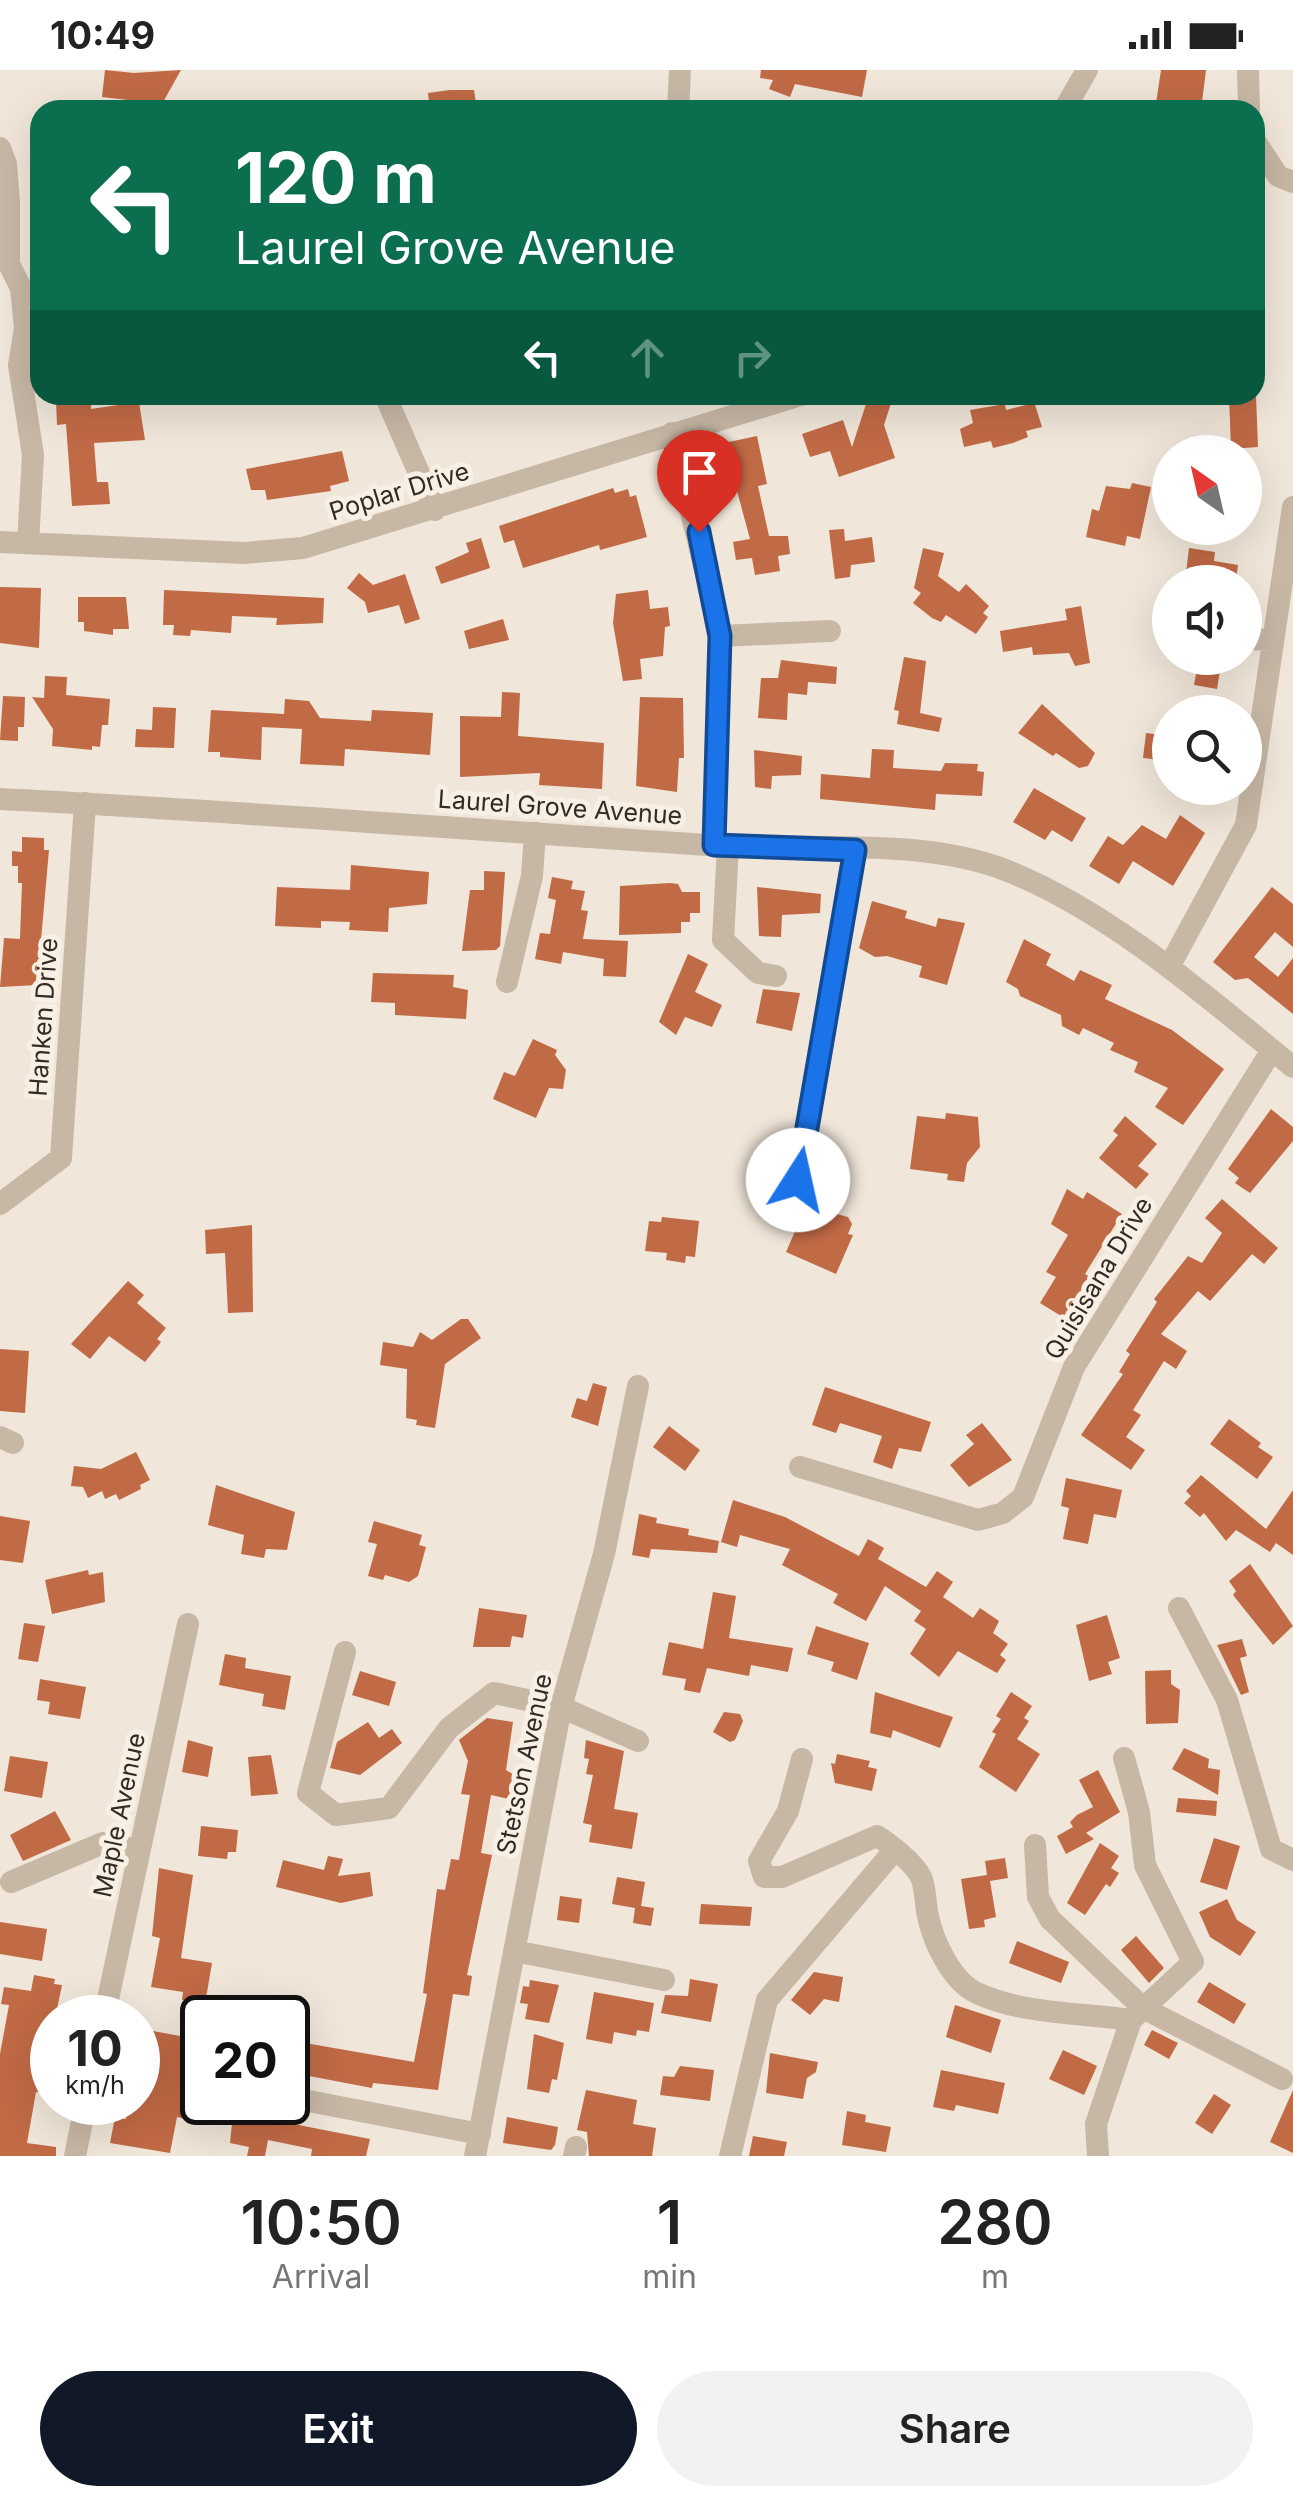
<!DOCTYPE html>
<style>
:root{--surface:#fff;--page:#f2f2f2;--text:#222;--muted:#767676;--accent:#111827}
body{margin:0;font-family:Inter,sans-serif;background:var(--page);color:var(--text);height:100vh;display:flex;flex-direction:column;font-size:38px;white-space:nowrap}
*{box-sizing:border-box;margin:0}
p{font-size:32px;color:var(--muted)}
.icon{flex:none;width:55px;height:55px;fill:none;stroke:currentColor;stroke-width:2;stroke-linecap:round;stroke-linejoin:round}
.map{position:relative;height:2086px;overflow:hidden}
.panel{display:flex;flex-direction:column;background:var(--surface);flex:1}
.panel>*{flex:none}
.top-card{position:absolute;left:30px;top:30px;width:1235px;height:305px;border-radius:30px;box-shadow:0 10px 40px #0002;background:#0b6e4f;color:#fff;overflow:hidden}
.needle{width:65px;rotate:326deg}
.tools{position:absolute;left:1152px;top:365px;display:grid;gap:20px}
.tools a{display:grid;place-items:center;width:110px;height:110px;border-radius:50%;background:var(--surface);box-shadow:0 10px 40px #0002;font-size:50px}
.speed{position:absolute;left:30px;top:1925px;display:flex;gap:20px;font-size:50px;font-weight:700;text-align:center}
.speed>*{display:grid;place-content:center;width:130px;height:130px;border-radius:50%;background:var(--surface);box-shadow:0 10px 40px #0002;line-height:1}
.speed small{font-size:25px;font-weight:400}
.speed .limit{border:5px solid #111;border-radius:15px;background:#fff;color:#111}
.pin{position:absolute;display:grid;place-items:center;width:85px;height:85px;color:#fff;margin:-102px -42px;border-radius:50% 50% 50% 0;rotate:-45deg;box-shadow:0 0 10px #0007}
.pin .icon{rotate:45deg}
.me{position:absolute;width:110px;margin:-55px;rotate:10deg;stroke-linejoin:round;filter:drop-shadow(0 0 8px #0008)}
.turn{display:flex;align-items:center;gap:35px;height:210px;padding:0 40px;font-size:45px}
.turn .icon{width:130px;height:130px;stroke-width:2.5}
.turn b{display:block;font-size:70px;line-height:85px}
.lanes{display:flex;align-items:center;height:95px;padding:0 40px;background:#0003;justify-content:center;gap:50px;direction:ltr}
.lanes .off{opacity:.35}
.eta{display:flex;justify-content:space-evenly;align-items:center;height:170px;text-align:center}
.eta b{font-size:60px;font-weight:600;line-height:70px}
.cta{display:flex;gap:20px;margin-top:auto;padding:20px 40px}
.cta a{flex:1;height:115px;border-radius:60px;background:var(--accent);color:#fff;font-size:40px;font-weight:600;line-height:115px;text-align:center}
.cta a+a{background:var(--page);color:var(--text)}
.status{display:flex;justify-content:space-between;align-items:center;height:70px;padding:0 50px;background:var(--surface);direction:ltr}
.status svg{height:28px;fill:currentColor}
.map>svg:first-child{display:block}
.building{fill:#c16a46}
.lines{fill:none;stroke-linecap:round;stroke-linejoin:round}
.minor{stroke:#c7b7a5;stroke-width:22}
.route-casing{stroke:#114b97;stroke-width:25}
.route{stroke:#1a73e8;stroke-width:18}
.labels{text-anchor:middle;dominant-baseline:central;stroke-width:10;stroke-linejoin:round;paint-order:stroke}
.street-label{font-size:25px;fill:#332b26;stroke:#f8f0e5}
</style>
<div class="status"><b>10:49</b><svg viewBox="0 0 49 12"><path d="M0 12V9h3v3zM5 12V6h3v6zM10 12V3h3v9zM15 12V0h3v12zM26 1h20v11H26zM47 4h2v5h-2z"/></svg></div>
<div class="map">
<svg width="1293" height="2086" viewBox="0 0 1293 2086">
<rect width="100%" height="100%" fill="#f0e6d9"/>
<path class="building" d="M105 0 134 3 181 0 162 34 102 27Z
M761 0H867L862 27 795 14 790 27 769 19 773 10 760 8Z
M1161 0H1206L1201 40H1155Z
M450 20H474L477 40H430L428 23Z
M869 325 892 330 884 355 895 388 839 407 830 381 810 387 802 364 843 350 852 377Z
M1032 325 1042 357 1026 361 1028 367 1013 373 993 378 991 371 964 377 960 359 973 353 970 340 1005 334 1006 340 1026 335Z
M1229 325H1256L1258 377 1231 379Z
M91 329V339L139 332 145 370 94 373 97 412H108L110 434 72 436 66 354 57 355 56 331Z
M757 366 767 414 758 416 769 466H788L790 484 778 486 780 501 755 505 752 488 736 490 733 472 750 469 724 373Z
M342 381 349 411 330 416 331 421 267 430 265 420H251L246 399Z
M1132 413 1151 417 1140 469 1127 466 1125 476 1086 467 1092 439 1099 441 1106 416 1130 419Z
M613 418 615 423 628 419 630 427 636 425 647 467 600 480 599 475 523 498 514 470 504 473 499 456Z
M844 459 845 471 872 467 875 492 851 495 850 507 835 509 829 460Z
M481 468 490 498 441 514 435 497 469 482 466 473Z
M923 478 944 483 938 506 959 522 966 514 989 536 983 543 988 547 976 564 946 545 941 552 932 548 913 533 921 523 914 518Z
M1189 478 1215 482 1214 491 1238 495 1236 510 1206 512 1207 506 1186 503Z
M359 503 373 515 405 504 420 549 405 554 399 535 368 543 365 532 347 518Z
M0 517 41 518 39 578 0 573Z
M164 520 324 528 323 553 276 555 277 548 232 546 231 563 191 560 190 566 173 565 174 555H163Z
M648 520 650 539 668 537 670 556 665 557 663 586 640 589 642 609 623 611 613 553 616 524Z
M78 527H126L129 559H113V565L84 561V552H78Z
M1081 536 1090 593 1075 596 1069 583 1033 585 1032 577 1003 582 1000 561 1067 550 1065 539Z
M503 549 509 570 469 579 464 561Z
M904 587 926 591 920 643 942 648 939 662 897 654 899 641 894 640Z
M1199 588H1222L1217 619 1194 615Z
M781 590 837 597 836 614 808 612 807 625 788 623 787 650 758 648 761 608H778Z
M45 606 67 607 66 625 110 629 108 655H102L100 677 92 676V680L52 676 53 659 32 627 44 628Z
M502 622 520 623 518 666 604 673 602 719 539 715 540 703 460 707V646L501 647Z
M3 626 25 627 24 657H18V671L0 670Z
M640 627 683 628 684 688H679L677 722 636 716Z
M285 629 309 631 320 648 371 651 372 640 433 643 430 685 345 679 344 696 300 694 302 659 262 657 261 690 220 687V682H208L211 640 284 644Z
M1042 634 1095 683 1088 696 1079 698 1056 683 1053 686 1018 663Z
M153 637 176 638 174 678 135 677 136 659 152 660Z
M1146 663 1170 666V691L1143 688Z
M872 679 894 680 893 698 941 701 945 693 978 694 977 701 984 702 982 726 936 724 935 740 820 729 821 704 870 708Z
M754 680 802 686 801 705 772 706 771 719 755 717Z
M1034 718 1086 748 1072 772 1052 760 1045 770 1013 752Z
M1180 745 1205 763 1173 816 1133 791 1119 814 1089 796 1108 766 1123 775 1142 755 1166 769Z
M22 767 44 768V780H49L37 915 0 917 4 868 20 869 22 813H18V796H12V781L22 782Z
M351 795 429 802 427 834 389 838 388 862 349 860 350 852 321 851V858L275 856 277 817 350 820Z
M484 801 505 802 500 876 496 880 462 881 470 820H484Z
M552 807 573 811 571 819 585 821 581 840 588 841 583 869 628 871 626 907 603 906 604 889 563 882 561 894 535 889 540 863 550 864 556 830 548 828Z
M670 813 678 814 682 822H700V843H690V852H681V863L619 865 620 816Z
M757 817 821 824 820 843 782 845 781 867 759 866Z
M1272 817 1293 834V877L1275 862 1254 887 1278 907 1293 888V944L1248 908 1235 910 1213 892Z
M872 831 907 841 905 848 936 857 938 848 965 853 947 915 919 907 922 896 887 886 875 887 859 878Z
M1024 869 1051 884 1046 895 1074 911 1080 900 1112 915 1105 929 1172 960 1224 999 1183 1055 1155 1037 1168 1018 1134 1002 1138 992 1110 980 1114 973 1083 958 1079 965 1062 956 1061 945 1020 926 1018 919 1006 912Z
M688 884 708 894 695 922 722 935 712 957 685 947 676 965 659 952Z
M373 903 454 905 453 917 468 920 466 949 395 945V933L371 932Z
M763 919 800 923 792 961 756 953Z
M533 969 557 980 555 985 566 1000 563 1019 549 1018 536 1048 493 1029 504 1002 515 1006Z
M1271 1039 1293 1057V1071L1250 1123 1235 1113 1239 1108 1228 1099Z
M946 1043 978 1047 980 1077 967 1093 964 1112 947 1110 948 1104 910 1099 917 1046 945 1049Z
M1125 1046 1157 1074 1138 1096 1149 1104 1136 1119 1099 1088 1118 1065 1113 1061Z
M1067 1119 1083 1129 1087 1122 1122 1144 1085 1204 1097 1211 1085 1231 1079 1228 1066 1249 1040 1233 1056 1207 1046 1202 1068 1165 1051 1154Z
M1222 1129 1278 1178 1264 1194 1252 1184 1210 1231 1198 1221 1161 1264 1187 1281 1176 1299 1164 1291 1133 1340 1141 1345 1126 1367 1145 1380 1131 1400 1081 1365 1123 1304 1119 1302 1130 1284 1126 1281 1157 1232 1154 1229 1188 1186 1202 1193 1222 1163 1205 1148Z
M814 1138 848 1147 852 1154 848 1164 853 1165 836 1204 786 1182 800 1150 808 1153Z
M662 1147 699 1151 695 1187 686 1186 685 1193 666 1190 667 1183 645 1181 649 1151 661 1152Z
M252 1155 253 1242 228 1243 225 1183 206 1184 205 1160Z
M128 1211 144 1225 137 1233 166 1258 157 1269 161 1272 145 1292 109 1266 90 1289 71 1274Z
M461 1249H468L481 1268 445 1294 435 1358 416 1355 417 1350 406 1348 407 1299 380 1295 383 1272 413 1277 420 1262 432 1270Z
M0 1279 29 1281 25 1343 0 1341Z
M593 1313 607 1317 598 1356 571 1347 577 1328 587 1331Z
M825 1317 931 1352 921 1382 899 1378 892 1399 873 1392 882 1366 840 1353 836 1363 812 1355Z
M1229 1349 1261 1373 1258 1377 1273 1387 1257 1409 1210 1374Z
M982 1353 1012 1390 969 1417 950 1395 974 1374 966 1365Z
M669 1356 700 1380 685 1401 653 1377Z
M136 1382 150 1410 140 1415 141 1419 119 1430 116 1424 105 1429 102 1421 88 1428 83 1417 71 1416 74 1396 101 1399Z
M1201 1405 1266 1459 1293 1420V1485L1276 1473 1270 1482 1236 1460 1226 1471 1204 1443 1200 1447 1184 1433 1191 1426 1186 1421Z
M1066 1408 1122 1420 1116 1448 1094 1444 1088 1474 1063 1469 1069 1438 1061 1436Z
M216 1415 295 1442 287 1480 266 1479 264 1488 241 1484 244 1465 208 1455Z
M733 1430 785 1447 859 1486 868 1469 884 1478 878 1489 926 1517 937 1501 953 1512 943 1527 973 1548 980 1538 999 1551 993 1563 1008 1574 1000 1585 1006 1590 997 1603 958 1581 939 1607 910 1584 926 1559 914 1551 921 1541 885 1516 866 1551 833 1533 838 1524 782 1495 790 1479 740 1465 737 1477 721 1472Z
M639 1444 657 1448 656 1453 689 1459 688 1465 719 1471 717 1483 651 1479 649 1488 632 1485Z
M0 1446 30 1451 23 1493 0 1490Z
M374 1451 422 1465 419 1475 426 1477 418 1506 409 1512 385 1505 383 1510 368 1506 377 1474 368 1472Z
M1250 1494 1293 1556 1273 1575 1233 1525 1236 1521 1229 1511Z
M88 1500 89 1505 103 1502 105 1532 52 1544 45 1510Z
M713 1522 736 1526 729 1568 793 1578 788 1602 751 1595 749 1606 707 1598 700 1623 684 1620 686 1609 662 1605 669 1572 703 1579Z
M479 1538 527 1545 523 1568 512 1566 510 1577H473Z
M1107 1545 1120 1588 1108 1592 1112 1604 1089 1611 1076 1555Z
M24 1553 45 1556 38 1592 18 1589Z
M816 1556 869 1573 857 1610 831 1601 834 1592 807 1584Z
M1242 1569 1247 1586 1240 1588 1249 1622 1241 1625 1217 1575Z
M225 1584 246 1588 245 1598 291 1606 285 1640 262 1636 264 1624 219 1615Z
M1171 1600V1614L1180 1620 1178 1653 1146 1654 1145 1601Z
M360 1601 396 1612 389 1636 352 1625Z
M40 1609 86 1617 80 1649 48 1644 50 1632 37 1630Z
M875 1622 953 1647 940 1678 893 1660 891 1668 870 1663Z
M1011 1622 1032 1636 1024 1648 1029 1651 1017 1669 1040 1684 1016 1722 979 1697 996 1664 992 1662 1001 1649 996 1646Z
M724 1642 740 1644 743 1651 735 1670 730 1672 713 1662Z
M487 1648 513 1652 506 1700 514 1705 509 1729 491 1725 481 1783 492 1785 467 1905 472 1906 469 1926 453 1924 438 2020 373 2013 372 2018 288 2002V1970L414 1992 427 1924 423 1923 437 1819 445 1820 451 1789 459 1790 470 1725 461 1724 468 1691 459 1670Z
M368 1652 379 1668 392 1659 402 1673 360 1705 330 1698 337 1672Z
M188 1670 213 1677 208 1707 182 1702Z
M586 1670 624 1681 614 1739 638 1743 632 1779 589 1772 592 1755 583 1753 593 1705 586 1704 589 1689 584 1688Z
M1184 1678 1209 1689 1208 1698 1220 1700 1218 1725 1172 1699Z
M837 1684 870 1691 868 1697 877 1699 872 1721 835 1713 831 1693 835 1694Z
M271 1685 278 1724 251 1726 248 1687Z
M10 1686 48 1692 42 1728 4 1721Z
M1098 1700 1120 1742 1086 1763 1094 1769 1066 1784 1057 1766 1073 1757 1070 1752 1077 1745 1093 1737 1079 1710Z
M1178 1728 1217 1731 1216 1746 1176 1742Z
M55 1741 71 1770 23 1791 10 1765Z
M201 1756 238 1760 236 1782H228L227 1789 198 1786Z
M1214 1768 1240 1776 1227 1820 1200 1812Z
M1100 1773 1119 1786 1111 1798 1119 1803 1110 1817 1106 1814 1085 1845 1067 1833Z
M328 1786 343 1789 338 1806 370 1802 373 1826 341 1833 276 1817 283 1790 324 1800Z
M1005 1788 1008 1808 990 1811 996 1847 984 1850 985 1857 969 1859 961 1809 987 1805 985 1791Z
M159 1798 193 1805 181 1888 212 1893 205 1934 182 1930 183 1922 151 1917 160 1868 152 1866Z
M617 1807 645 1812 641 1836 654 1838 651 1856 633 1853 635 1838 612 1834Z
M560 1826 582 1829 579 1853 557 1850Z
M1227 1829 1237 1850 1256 1862 1240 1886 1210 1867 1199 1842Z
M701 1834 752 1837 750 1856 699 1854Z
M0 1852 47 1859 42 1891 0 1884Z
M1136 1866 1164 1898 1149 1913 1121 1880Z
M1017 1871 1069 1892 1061 1913 1009 1893Z
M814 1902 843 1907 839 1932 824 1929 810 1945 791 1930Z
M34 1905 55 1909 54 1914 62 1915 56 1944 52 1943 45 2023 36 2022 27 2073 56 2077V2086H0V1984L9 1935 1 1934 4 1917 31 1921Z
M690 1909 718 1914 711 1952 661 1943 665 1925 688 1926Z
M530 1910 559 1915 549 1953 525 1949 528 1934 520 1933 523 1916 529 1917Z
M1209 1912 1246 1934 1234 1954 1197 1932Z
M594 1922 654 1933 649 1962 637 1960 636 1966 614 1962 612 1974 586 1969Z
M955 1935 1001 1950 991 1983 946 1967Z
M142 1959 202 1970V1993L188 1990 181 2032 189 2034 186 2049 177 2047 170 2083 110 2073 115 2047 126 2049 129 2032H138Z
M1152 1960 1178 1973 1169 1989 1144 1975Z
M534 1964 564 1973 557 2010 552 2009 549 2023 527 2019Z
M1063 1980 1097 1996 1084 2025 1049 2009Z
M770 1983 818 1992 816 2002 807 2008 803 2029 766 2023Z
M680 1996 714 2000 710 2031 660 2025 663 2006 674 2007Z
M941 2000 1005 2013 998 2044 956 2035 954 2041 933 2037Z
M586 2020 637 2030 633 2054 656 2058 652 2086H589L587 2062 577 2060Z
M1293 2020V2083L1270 2072Z
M1214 2024 1231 2035 1212 2064 1195 2053Z
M847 2041 866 2045 865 2052 891 2057 886 2082 842 2075Z
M238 2043 370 2069 366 2086H311L312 2079 268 2070 265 2086H247L249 2077 230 2073 233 2044Z
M507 2047 558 2057 555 2075 551 2080 503 2073Z
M753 2066 787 2072 784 2086H749Z"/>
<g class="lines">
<path class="minor" d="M1248 0 1249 40
M678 40 680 0
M1064 40 1087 0
M1255 71 1278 106 1293 112
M0 78 6 94 9 132V194L21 218 25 258 19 295 33 385 28 473
M385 325 435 440
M672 363 721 566 714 775
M0 472 244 483 303 478 801 325
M721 566 830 561
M1245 569 1273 570
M0 729C236 741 472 760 708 775 802 781 920 766 1008 801 1112 843 1207 927 1293 997
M728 776 723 870 758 903 776 906
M1169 897 1246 755 1293 437
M507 912 532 806 535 763
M798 1110 855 780
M0 1134 61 1088 85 733
M0 1367 13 1373
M800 1397 978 1450 1003 1443 1023 1427 1074 1297 1272 980
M1179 1538 1227 1630 1271 1779 1293 1790
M345 1582 308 1723 336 1745 389 1738 449 1658 494 1623 561 1637 638 1671
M802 1689 788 1741 759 1791 764 1807H782L877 1766C890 1774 914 1793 921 1807 926 1818 925 1834 928 1846 933 1871 952 1912 977 1923 1021 1944 1083 1943 1131 1950L1193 1892 1145 1795 1139 1742 1124 1688
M1035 1775 1038 1827 1050 1849 1143 1938 1282 2009
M11 1812 103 1773 139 1780
M514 1881 664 1910
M104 1948 188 1554
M288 2027 480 2064
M75 2086 86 2032
M475 2086 561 1637 604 1484 638 1316
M574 2086 576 2077
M730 2086 767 1930 893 1782
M1098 2086 1096 2054 1131 1950"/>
</g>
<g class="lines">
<g class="route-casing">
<path id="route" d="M699 462 720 566 714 775 855 780 798 1110"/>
</g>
<use href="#route" class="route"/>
</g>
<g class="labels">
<g class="street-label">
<text transform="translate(399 421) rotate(-17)">Poplar Drive</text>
<text transform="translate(560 737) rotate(4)">Laurel Grove Avenue</text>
<text transform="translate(43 947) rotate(-86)">Hanken Drive</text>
<text transform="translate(1098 1208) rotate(-59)">Quisisana Drive</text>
<text transform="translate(524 1694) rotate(-78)">Stetson Avenue</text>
<text transform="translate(119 1745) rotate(-78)">Maple Avenue</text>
</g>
</g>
</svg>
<div class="tools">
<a><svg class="needle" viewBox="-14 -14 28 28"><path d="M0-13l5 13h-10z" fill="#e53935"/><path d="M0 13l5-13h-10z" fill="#767676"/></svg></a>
<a><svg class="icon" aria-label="sound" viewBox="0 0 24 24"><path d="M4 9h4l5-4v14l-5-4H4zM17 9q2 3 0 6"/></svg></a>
<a><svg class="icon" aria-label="search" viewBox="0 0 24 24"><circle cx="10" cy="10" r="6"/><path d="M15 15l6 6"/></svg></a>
</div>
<div class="speed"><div>10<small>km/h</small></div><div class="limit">20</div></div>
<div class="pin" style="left:699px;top:462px;background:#d93025"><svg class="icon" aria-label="arrive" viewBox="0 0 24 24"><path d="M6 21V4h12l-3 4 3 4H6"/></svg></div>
<svg class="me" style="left:798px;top:1110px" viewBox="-20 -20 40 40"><circle r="19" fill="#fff"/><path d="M0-13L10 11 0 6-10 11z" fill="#1a73e8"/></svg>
<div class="top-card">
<div class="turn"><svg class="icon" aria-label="left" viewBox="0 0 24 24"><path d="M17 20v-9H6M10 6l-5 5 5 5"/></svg><div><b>120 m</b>Laurel Grove Avenue</div></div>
<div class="lanes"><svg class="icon" aria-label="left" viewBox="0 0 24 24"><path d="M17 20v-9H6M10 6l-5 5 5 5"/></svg><svg class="icon off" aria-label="ahead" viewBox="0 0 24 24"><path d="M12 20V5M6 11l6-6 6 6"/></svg><svg class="icon off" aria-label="right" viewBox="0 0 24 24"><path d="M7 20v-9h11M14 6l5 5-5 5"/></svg></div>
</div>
</div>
<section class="panel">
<div class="eta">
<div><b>10:50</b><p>Arrival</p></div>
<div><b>1</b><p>min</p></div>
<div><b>280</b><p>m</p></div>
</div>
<div class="cta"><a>Exit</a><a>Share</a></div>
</section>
